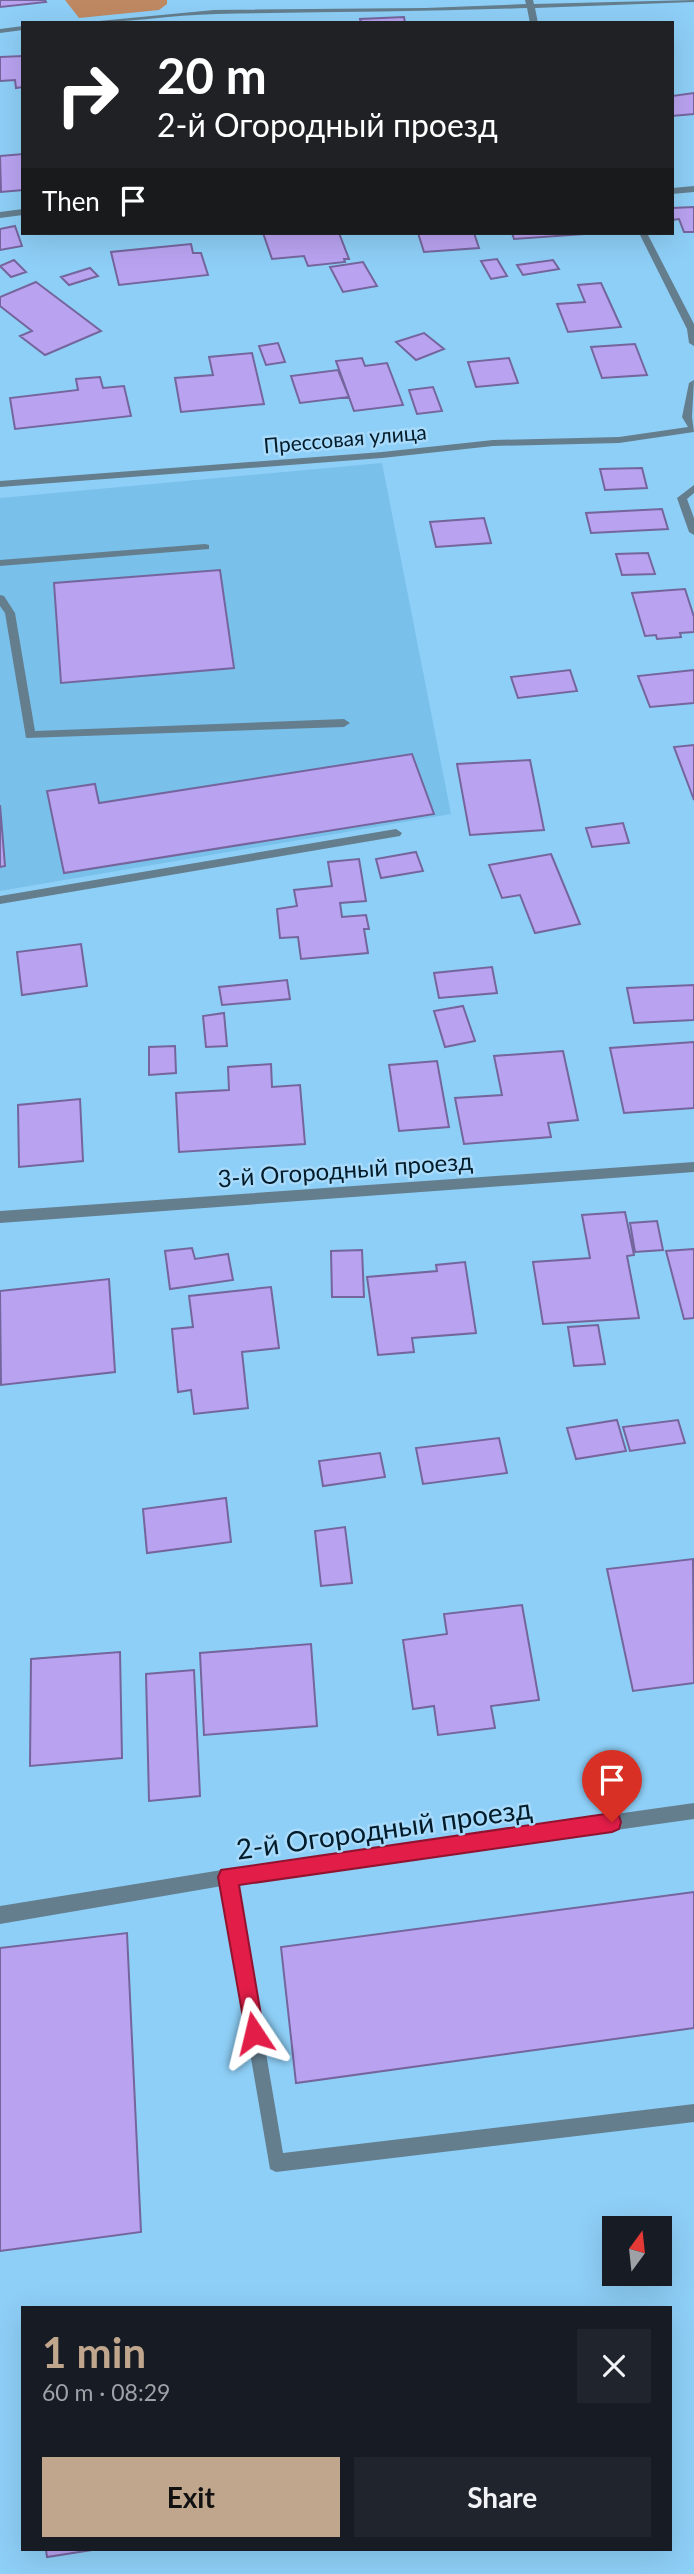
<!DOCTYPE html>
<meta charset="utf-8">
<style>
:root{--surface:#171b24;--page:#20242c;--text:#f1f3f6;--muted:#9ea1a6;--accent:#c1a68e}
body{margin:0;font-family:Lato,sans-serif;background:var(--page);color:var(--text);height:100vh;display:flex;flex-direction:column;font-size:26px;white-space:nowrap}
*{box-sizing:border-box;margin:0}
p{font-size:23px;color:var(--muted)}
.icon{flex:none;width:38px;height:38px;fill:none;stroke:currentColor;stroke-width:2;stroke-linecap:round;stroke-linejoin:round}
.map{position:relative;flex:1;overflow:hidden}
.sheet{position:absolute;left:21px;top:2306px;width:651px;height:245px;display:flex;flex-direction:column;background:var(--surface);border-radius:0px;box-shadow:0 7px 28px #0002}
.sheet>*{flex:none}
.guide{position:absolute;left:21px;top:21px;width:653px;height:214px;border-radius:0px;box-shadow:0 7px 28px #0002;background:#202124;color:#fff;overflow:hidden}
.needle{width:46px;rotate:15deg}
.tools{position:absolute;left:602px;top:2216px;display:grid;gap:14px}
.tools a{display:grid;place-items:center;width:70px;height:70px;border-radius:0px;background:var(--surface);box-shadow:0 7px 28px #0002;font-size:35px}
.pin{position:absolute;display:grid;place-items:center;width:60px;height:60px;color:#fff;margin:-72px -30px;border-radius:50% 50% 50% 0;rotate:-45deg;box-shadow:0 0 7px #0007}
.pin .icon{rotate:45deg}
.me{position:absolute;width:77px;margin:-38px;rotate:350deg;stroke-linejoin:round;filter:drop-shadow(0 0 5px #0008)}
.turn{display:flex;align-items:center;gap:24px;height:147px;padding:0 21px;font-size:32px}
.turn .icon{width:91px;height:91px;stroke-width:2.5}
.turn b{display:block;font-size:49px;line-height:60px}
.then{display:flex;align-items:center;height:66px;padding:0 21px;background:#0003;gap:14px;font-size:26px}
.round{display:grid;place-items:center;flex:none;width:74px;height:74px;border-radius:0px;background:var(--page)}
.overview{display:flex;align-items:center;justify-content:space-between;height:119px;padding:0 21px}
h1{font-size:42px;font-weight:700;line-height:52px;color:var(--accent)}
.primary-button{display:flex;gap:14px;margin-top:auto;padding:14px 21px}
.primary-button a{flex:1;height:80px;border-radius:0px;background:var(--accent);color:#111;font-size:28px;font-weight:700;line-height:80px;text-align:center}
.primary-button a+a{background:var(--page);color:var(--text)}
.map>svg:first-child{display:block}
.built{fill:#79c0eb}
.green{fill:#bf8962}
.building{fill:#b9a3f1;stroke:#75659d;stroke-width:2}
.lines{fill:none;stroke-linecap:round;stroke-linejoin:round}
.service{fill:#647e8e;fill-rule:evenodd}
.minor{fill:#647e8e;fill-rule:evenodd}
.route{fill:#e11d48;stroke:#92132f;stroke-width:2}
.labels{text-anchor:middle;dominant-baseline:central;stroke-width:5;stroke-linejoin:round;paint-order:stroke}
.far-street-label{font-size:21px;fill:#011b29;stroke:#a7dafb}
.street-label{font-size:24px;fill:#011b29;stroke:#a7dafb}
.near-street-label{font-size:28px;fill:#011b29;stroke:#a7dafb}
</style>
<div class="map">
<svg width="694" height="2574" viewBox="0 0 694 2574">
<rect width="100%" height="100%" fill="#8ecff7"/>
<path class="built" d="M382 463 451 814 0 891V498Z"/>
<path class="green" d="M65 0H167V4L159 10 79 18Z"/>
<path class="building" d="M0 0H45L46 2 0 7Z
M404 17 405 23H361L360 19Z
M23 56V87L16 88 15 80 0 81V57Z
M694 93V114L672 116V96Z
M23 154V190L1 192 0 156Z
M694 207V232H684L679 219 672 220V208Z
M15 226 22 246 0 250V229Z
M263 233H339L349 259H344L345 262 308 266 304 256 272 259Z
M418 233H474L479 248 424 252Z
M512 233H585L586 234 514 239Z
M191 244 193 253H201L208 275 119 285 111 252Z
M497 259 507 276 491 279 481 261Z
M14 260 26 272 11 277 0 266Z
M553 260 559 269 523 275 517 265Z
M363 262 377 286 343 292 330 267Z
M90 268 98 276 69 285 61 277Z
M36 282 101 331 45 355 20 336 32 331 0 306V297Z
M601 283 621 327 568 332 557 304 585 302 578 285Z
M424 333 444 349 416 360 396 342Z
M278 343 285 362 266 365 259 346Z
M635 344 647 375 602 378 591 347Z
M252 353 264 404 181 412 175 378 213 375 209 357Z
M362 358 365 366 387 363 403 405 354 411 336 361Z
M509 358 518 383 476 387 468 362Z
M338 370 349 397 300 403 291 376Z
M100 377 103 388 124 386 131 416 15 429 10 398 78 390 76 379Z
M433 387 442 411 417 414 409 390Z
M642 468 647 488 605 490 600 469Z
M662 509 668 529 591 533 586 513Z
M484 518 491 543 436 547 430 522Z
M648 553 655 574 622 575 616 554Z
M220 570 234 668 61 683 54 583Z
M685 589 694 617V632L680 633 681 637 657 639 656 635 645 636 632 593Z
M570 670 577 691 518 698 511 677Z
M694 670V703L650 707 638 676Z
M694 745V800L674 747Z
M412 754 434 814 64 873 47 791 95 784 99 803Z
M530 760 544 830 470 835 457 764Z
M0 805 5 866 0 867Z
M623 823 629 843 592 847 586 828Z
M416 852 423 871 381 878 376 859Z
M551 854 580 924 535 933 520 895 502 898 489 865Z
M359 859 366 901 340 903 342 917 366 915 369 929H364L368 953 301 959 298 937 280 938 277 909 297 906 294 890 332 886 328 862Z
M81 944 87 986 22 995 17 952Z
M492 967 497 993 439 998 434 973Z
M287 980 290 999 222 1005 219 987Z
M694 985V1020L634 1023 627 988Z
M463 1006 475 1041 445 1047 434 1011Z
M224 1013 227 1046 206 1047 203 1016Z
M694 1042V1108L624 1113 610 1048Z
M175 1046 176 1073 149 1075V1047Z
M563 1051 578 1120 548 1123 551 1137 464 1144 455 1098 502 1095 494 1056Z
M437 1061 449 1127 399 1131 389 1065Z
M271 1064 272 1087 300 1085 305 1144 179 1152 176 1093 229 1090 228 1067Z
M80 1099 83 1161 19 1167 18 1105Z
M625 1212 634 1255 627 1256 639 1318 543 1324 533 1262 590 1258 582 1215Z
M657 1221 663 1250 635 1252 630 1223Z
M192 1248 195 1259 228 1254 233 1280 170 1289 165 1251Z
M694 1249V1318L684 1319 666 1251Z
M362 1250 364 1297H332L331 1251Z
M465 1262 476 1333 412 1338 414 1352 378 1355 367 1277 437 1271 436 1265Z
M109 1279 115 1372 1 1385 0 1291Z
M271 1287 279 1348 242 1352 248 1408 194 1414 191 1390 178 1392 172 1329 193 1327 189 1296Z
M598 1325 605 1364 574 1366 568 1327Z
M617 1420 626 1451 576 1459 567 1428Z
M678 1420 685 1443 630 1451 623 1427Z
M499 1438 507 1473 423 1484 416 1448Z
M380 1453 385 1477 323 1486 319 1461Z
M226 1498 231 1542 147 1553 143 1509Z
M345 1527 352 1583 321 1586 315 1531Z
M693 1559 694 1683 633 1691 607 1569Z
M522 1605 539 1700 491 1706 495 1728 438 1735 434 1706 413 1709 403 1640 447 1634 444 1614Z
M311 1644 317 1726 204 1735 200 1653Z
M120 1652 122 1758 30 1766 31 1659Z
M194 1670 200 1796 149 1801 146 1674Z
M694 1892V2028L296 2083 281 1947Z
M127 1933 141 2232 0 2251V1948Z
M46 2550H92L47 2557Z"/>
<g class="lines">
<path class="service" d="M694 485V493L687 499 694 518V535L689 532 677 498Z
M205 544 209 545V549L0 566V560Z
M0 595 4 596 15 613 35 731 344 719 350 723 344 727 26 738 5 613 0 606Z
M396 829 402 833 400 836 0 904V896Z
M228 1869 234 1871 236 1877 283 2153 694 2104V2122L276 2172 270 2169 220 1877 222 1871Z"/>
<path class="minor" d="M525 0H533L534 4 694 0V2L535 8 538 23H530L527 8C424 12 320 12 217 14 171 15 125 23 78 23L214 10 425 8 526 4Z
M23 26V30L0 33V29Z
M694 186V192L672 194V188Z
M23 209V215L0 218V212Z
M639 233H647L694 324V346L689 343 687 329Z
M694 380 692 417 694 432 619 443 493 446 382 458 0 487V481L382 452 493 440 619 437 688 427 682 417 689 383Z
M694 1162V1172L0 1223V1211Z
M694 1803V1819L228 1885 0 1924V1906L228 1869Z"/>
</g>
<path class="route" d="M612 1813 619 1816 621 1822 619 1829 612 1832 239 1885 264 2033 261 2040 254 2043 247 2040 218 1877 221 1870Z"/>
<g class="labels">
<g class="far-street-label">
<text transform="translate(345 438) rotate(-5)">Прессовая улица</text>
</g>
<g class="street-label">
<text transform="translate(345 1169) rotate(-4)">3-й Огородный проезд</text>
</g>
<g class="near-street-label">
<text transform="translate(384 1828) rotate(-8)">2-й Огородный проезд</text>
</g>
</g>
</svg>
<div class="tools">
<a><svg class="needle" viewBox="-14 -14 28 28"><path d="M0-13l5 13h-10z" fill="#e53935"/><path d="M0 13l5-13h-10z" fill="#9ea1a6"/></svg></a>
</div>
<div class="pin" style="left:612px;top:1822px;background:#d93025"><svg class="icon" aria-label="arrive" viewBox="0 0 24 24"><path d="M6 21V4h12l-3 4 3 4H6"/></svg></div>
<svg class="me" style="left:254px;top:2033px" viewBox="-20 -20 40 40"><path d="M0-17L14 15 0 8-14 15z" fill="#e11d48" stroke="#fff" stroke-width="4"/></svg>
<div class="guide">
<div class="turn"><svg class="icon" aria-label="right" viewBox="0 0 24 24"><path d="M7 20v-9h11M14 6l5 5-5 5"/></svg><div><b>20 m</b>2-й Огородный проезд</div></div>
<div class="then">Then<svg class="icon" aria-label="arrive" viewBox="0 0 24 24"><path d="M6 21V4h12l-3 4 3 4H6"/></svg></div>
</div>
<section class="sheet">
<div class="overview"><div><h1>1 min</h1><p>60 m · 08:29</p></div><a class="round"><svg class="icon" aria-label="close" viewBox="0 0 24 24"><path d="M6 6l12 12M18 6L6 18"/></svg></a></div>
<div class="primary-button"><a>Exit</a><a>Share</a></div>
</section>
</div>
